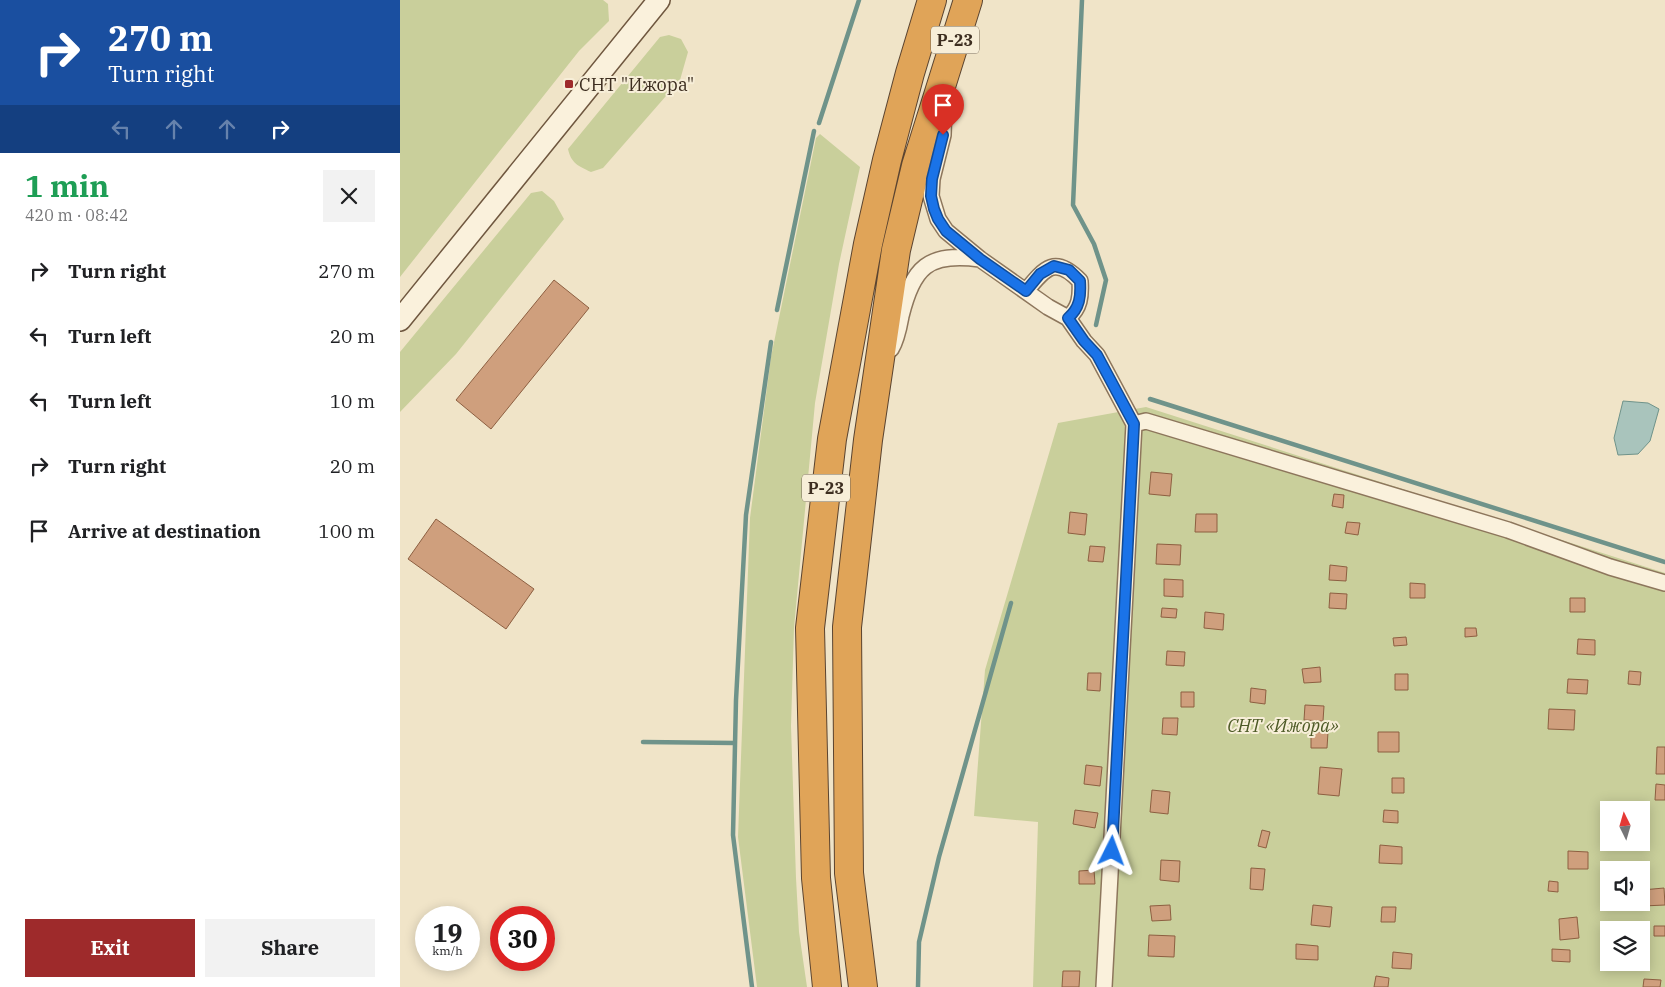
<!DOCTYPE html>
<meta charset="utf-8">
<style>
:root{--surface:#fff;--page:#f2f2f2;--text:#202124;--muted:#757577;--accent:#9e2a2b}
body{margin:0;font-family:"IBM Plex Serif",serif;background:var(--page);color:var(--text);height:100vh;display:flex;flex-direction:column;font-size:19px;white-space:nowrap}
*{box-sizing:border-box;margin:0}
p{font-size:16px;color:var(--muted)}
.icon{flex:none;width:28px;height:28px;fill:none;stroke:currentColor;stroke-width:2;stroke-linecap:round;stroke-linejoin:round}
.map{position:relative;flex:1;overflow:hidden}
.drawer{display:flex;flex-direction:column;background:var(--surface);width:400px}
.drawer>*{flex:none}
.guide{background:#1a4fa0;color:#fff;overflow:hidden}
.needle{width:32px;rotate:355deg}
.fabs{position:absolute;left:1200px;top:801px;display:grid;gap:10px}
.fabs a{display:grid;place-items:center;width:50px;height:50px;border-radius:0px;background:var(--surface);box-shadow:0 2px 12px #0003;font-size:25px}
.speed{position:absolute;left:15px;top:906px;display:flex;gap:10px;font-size:25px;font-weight:700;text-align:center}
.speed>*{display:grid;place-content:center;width:65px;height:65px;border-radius:50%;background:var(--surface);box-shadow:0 2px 12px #0003;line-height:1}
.speed small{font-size:12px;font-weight:400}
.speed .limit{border:8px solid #d22;background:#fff;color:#111}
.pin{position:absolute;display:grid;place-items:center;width:42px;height:42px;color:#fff;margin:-51px -21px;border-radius:50% 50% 50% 0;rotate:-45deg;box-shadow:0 0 5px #0007}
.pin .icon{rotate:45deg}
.me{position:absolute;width:55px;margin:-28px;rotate:3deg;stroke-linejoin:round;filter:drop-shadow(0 0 4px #0008)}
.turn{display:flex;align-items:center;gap:18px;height:105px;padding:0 25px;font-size:22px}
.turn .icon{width:65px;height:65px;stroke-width:2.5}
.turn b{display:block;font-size:35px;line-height:42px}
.lanes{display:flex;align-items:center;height:48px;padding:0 25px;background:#0003;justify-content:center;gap:25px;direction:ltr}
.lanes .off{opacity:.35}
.round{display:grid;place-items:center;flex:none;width:52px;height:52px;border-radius:0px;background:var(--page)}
.headline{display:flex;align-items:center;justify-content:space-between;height:85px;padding:0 25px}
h1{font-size:30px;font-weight:700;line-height:38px;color:#1e9e55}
.button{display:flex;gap:10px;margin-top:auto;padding:10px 25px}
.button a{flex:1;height:58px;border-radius:0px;background:var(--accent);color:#fff;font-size:20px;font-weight:700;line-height:58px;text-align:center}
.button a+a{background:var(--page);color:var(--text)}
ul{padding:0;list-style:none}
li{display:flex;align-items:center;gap:15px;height:65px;padding:0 25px}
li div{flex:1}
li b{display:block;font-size:19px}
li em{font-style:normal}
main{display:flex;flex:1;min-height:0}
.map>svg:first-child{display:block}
.green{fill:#c9cf9b;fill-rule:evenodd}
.water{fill:#a9c4bc;stroke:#6f938a}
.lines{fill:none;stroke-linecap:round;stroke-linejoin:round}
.stream{stroke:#6f938a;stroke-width:4.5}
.building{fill:#cf9f7d;stroke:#8d5f41}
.street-casing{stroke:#8d765c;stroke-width:18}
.secondary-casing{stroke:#6f573f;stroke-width:24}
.highway-casing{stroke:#5b4430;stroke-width:30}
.street{stroke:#faf1dc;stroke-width:15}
.secondary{stroke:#faf1dc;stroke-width:21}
.highway{stroke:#e0a458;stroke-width:28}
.route-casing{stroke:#114b97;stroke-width:12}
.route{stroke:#1a73e8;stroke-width:9}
.poi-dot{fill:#9e2a2b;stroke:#f7eed8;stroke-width:2}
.labels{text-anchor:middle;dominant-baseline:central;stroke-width:4;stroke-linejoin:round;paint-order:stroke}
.shield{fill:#f7eed8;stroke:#756857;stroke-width:1}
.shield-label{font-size:16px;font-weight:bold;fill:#3d2e20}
.poi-label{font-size:18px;fill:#3d2e20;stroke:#f7eed8;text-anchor:start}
.park-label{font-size:18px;font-style:italic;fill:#4d5a26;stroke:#f7eed8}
</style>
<main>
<section class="drawer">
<div class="guide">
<div class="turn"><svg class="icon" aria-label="right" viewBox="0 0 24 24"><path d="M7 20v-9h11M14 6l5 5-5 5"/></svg><div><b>270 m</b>Turn right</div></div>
<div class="lanes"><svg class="icon off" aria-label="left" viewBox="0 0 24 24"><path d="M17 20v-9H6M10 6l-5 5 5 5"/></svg><svg class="icon off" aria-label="ahead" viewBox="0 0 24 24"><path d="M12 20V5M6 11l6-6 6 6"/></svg><svg class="icon off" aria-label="ahead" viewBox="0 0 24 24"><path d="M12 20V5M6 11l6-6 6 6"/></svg><svg class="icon" aria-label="right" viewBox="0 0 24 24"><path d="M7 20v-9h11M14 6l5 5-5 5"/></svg></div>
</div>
<div class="headline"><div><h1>1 min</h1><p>420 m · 08:42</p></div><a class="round"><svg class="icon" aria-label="close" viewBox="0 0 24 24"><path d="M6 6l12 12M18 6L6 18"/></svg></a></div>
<ul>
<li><svg class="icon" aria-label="right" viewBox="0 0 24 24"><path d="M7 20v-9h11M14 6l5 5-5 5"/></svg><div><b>Turn right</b></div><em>270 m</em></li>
<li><svg class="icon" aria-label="left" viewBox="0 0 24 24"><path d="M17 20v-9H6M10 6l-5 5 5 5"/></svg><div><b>Turn left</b></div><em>20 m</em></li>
<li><svg class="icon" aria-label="left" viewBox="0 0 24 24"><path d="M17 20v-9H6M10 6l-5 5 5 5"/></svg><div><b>Turn left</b></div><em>10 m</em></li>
<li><svg class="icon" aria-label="right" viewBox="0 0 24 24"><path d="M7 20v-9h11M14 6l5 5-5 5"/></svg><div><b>Turn right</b></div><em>20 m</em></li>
<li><svg class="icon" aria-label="arrive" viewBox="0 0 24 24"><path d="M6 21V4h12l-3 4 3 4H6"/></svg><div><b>Arrive at destination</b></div><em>100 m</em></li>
</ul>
<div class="button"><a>Exit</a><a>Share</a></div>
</section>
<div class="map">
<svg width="1265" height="987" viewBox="0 0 1265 987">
<rect width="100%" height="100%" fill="#f0e4c8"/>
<path class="green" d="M0 0H203L208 4 209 21 179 51 0 277Z
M269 35 281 39 288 52 280 80 203 168 191 172C178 166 171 163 168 149L260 37Z
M420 134 460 167 439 264 415 403 394 628 391 726 396 878 399 932 407 987H357L338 837 350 518 371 357 416 138Z
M142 191 154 201 164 219 56 354 0 412V352L131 193Z
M746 407 1265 573V987H633L638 822 574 816 585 670 658 423ZM1209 810H1241V842H1209ZM1209 870H1241V902H1209ZM1209 930H1241V962H1209Z"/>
<path class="water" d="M1223 401 1248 403 1259 409 1250 441 1238 454 1218 455 1214 438Z"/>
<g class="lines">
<path class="stream" d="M682 0 673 205 694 244 706 280 696 325
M419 123 459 0
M377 310 414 131
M750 399 1265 562
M243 742 335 743
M352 987 333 835 336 700 346 515 371 342
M518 987 519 942 539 857 611 603"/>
</g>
<path class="building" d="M154 280 189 308 91 429 56 400Z
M751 472 772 474 770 496 749 494Z
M934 494 944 495 943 508 932 506Z
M670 512 687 514 685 535 668 533Z
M796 514H817V532H795Z
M36 519 134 589 106 629 8 559Z
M947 522 960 523 958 535 945 533Z
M757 544 781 545 780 565 756 564Z
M690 546 705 547 703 562 688 561Z
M930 565 947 567 946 581 929 580Z
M764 579 783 580V597L764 596Z
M1010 583 1025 584V598H1010Z
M930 593 947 594 946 609 929 608Z
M1170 598H1185V612H1170Z
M762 608 777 609 776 618 761 617Z
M805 612 824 614 823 630 804 628Z
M1065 628H1076L1077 636 1065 637Z
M1006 637 1007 645 994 646 993 638Z
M1178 639 1195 640V655L1177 654Z
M767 651 785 652 784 666 766 665Z
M920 667 921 682 904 683 902 669Z
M1229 671 1241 672 1240 685 1228 684Z
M688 673H701L700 691 687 690Z
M995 674H1008V690H995Z
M1168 679 1188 680 1187 694 1167 693Z
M851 688 866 690 865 704 850 702Z
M781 692H794V707H781Z
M905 705 924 706 923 721 904 720Z
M1149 709 1175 710 1174 730 1148 729Z
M763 718H778L777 735 762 734Z
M911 732H928L927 748H911Z
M978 732H999V752H978Z
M1257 747H1265V774H1256Z
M686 765 702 767 700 786 684 784Z
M920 767 942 769 939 796 918 794Z
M992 778H1004V793H992Z
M1256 784 1265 785V800H1255Z
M752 790 770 792 768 814 750 812Z
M675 810 698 813 695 828 673 824Z
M984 810 998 811V823L983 822Z
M862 830 870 832 866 848 858 846Z
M980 845 1002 847V864L979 863Z
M1168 851 1188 852V869H1168Z
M761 860 780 861 779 882 760 880Z
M851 868 865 869 863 890 850 889Z
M694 870 695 884H679V871Z
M1149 881 1158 882V892L1148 891Z
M1264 888 1265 905 1243 906 1242 890Z
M770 905 771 920 752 921 750 906Z
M913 905 932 907 930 927 911 925Z
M982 907H996L995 922H981Z
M1177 917 1179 938 1160 940 1159 919Z
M1254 926H1265V936H1254Z
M749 935 775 936 774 957 748 956Z
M896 944 918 946V960L896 959Z
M1152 949 1170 950V962L1152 961Z
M993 952 1012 954 1011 969 992 968Z
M663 971H680L679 987H662Z
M976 976 989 978 988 987H974Z
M1244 979 1261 980 1260 987H1243Z"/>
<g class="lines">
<g class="street-casing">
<path id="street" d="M544 102 543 135 532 179 531 196 538 219 546 231 580 259 648 307 668 318 684 341 697 355 734 424 704 987
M626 291C645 268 655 255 680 281 681 296 680 308 668 318
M491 349C497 339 499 327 501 316 513 267 528 252 580 259
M734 424 746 421 1108 530 1210 567 1265 583"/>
</g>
<g class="secondary-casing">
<path id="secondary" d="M0 320 259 0"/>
</g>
<g class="highway-casing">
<path id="highway" d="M427 987 416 878 410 628 432 439 468 244 487 160 510 73 532 0
M463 987 449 873 447 627 468 440 496 250 516 166 568 0"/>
</g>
<use href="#street" class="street"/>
<use href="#secondary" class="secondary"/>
<use href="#highway" class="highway"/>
</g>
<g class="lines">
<g class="route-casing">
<path id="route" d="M543 135 532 179 531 196 534 209 538 219 546 231 580 259 626 291 640 274 654 266 669 270 680 281C681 296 680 308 668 318L684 341 697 355 734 424 712 851"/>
</g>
<use href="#route" class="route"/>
</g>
<rect class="poi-dot" x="164" y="79" width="10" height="10" rx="2.5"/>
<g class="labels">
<g class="shield">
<rect x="531" y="26.5" width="48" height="27" rx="4"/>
<rect x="402" y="474.5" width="48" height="27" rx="4"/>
</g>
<g class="shield-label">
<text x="555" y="40">Р-23</text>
<text x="426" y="488">Р-23</text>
</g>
<g class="poi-label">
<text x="179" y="84">СНТ "Ижора"</text>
</g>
<g class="park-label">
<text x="883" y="725">СНТ «Ижора»</text>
</g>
</g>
</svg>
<div class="fabs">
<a><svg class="needle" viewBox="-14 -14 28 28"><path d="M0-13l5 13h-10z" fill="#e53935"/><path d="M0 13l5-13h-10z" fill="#757577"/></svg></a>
<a><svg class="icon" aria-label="sound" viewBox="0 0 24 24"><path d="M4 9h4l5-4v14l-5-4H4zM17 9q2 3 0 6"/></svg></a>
<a><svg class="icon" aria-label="layers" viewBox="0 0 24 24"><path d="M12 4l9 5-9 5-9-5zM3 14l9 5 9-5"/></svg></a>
</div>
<div class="speed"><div>19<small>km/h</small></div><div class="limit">30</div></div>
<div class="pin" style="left:543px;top:135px;background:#d93025"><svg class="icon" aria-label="arrive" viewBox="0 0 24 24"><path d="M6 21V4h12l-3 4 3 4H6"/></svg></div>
<svg class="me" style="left:712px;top:851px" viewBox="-20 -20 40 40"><path d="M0-17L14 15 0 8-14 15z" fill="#1a73e8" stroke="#fff" stroke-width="4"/></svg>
</div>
</main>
